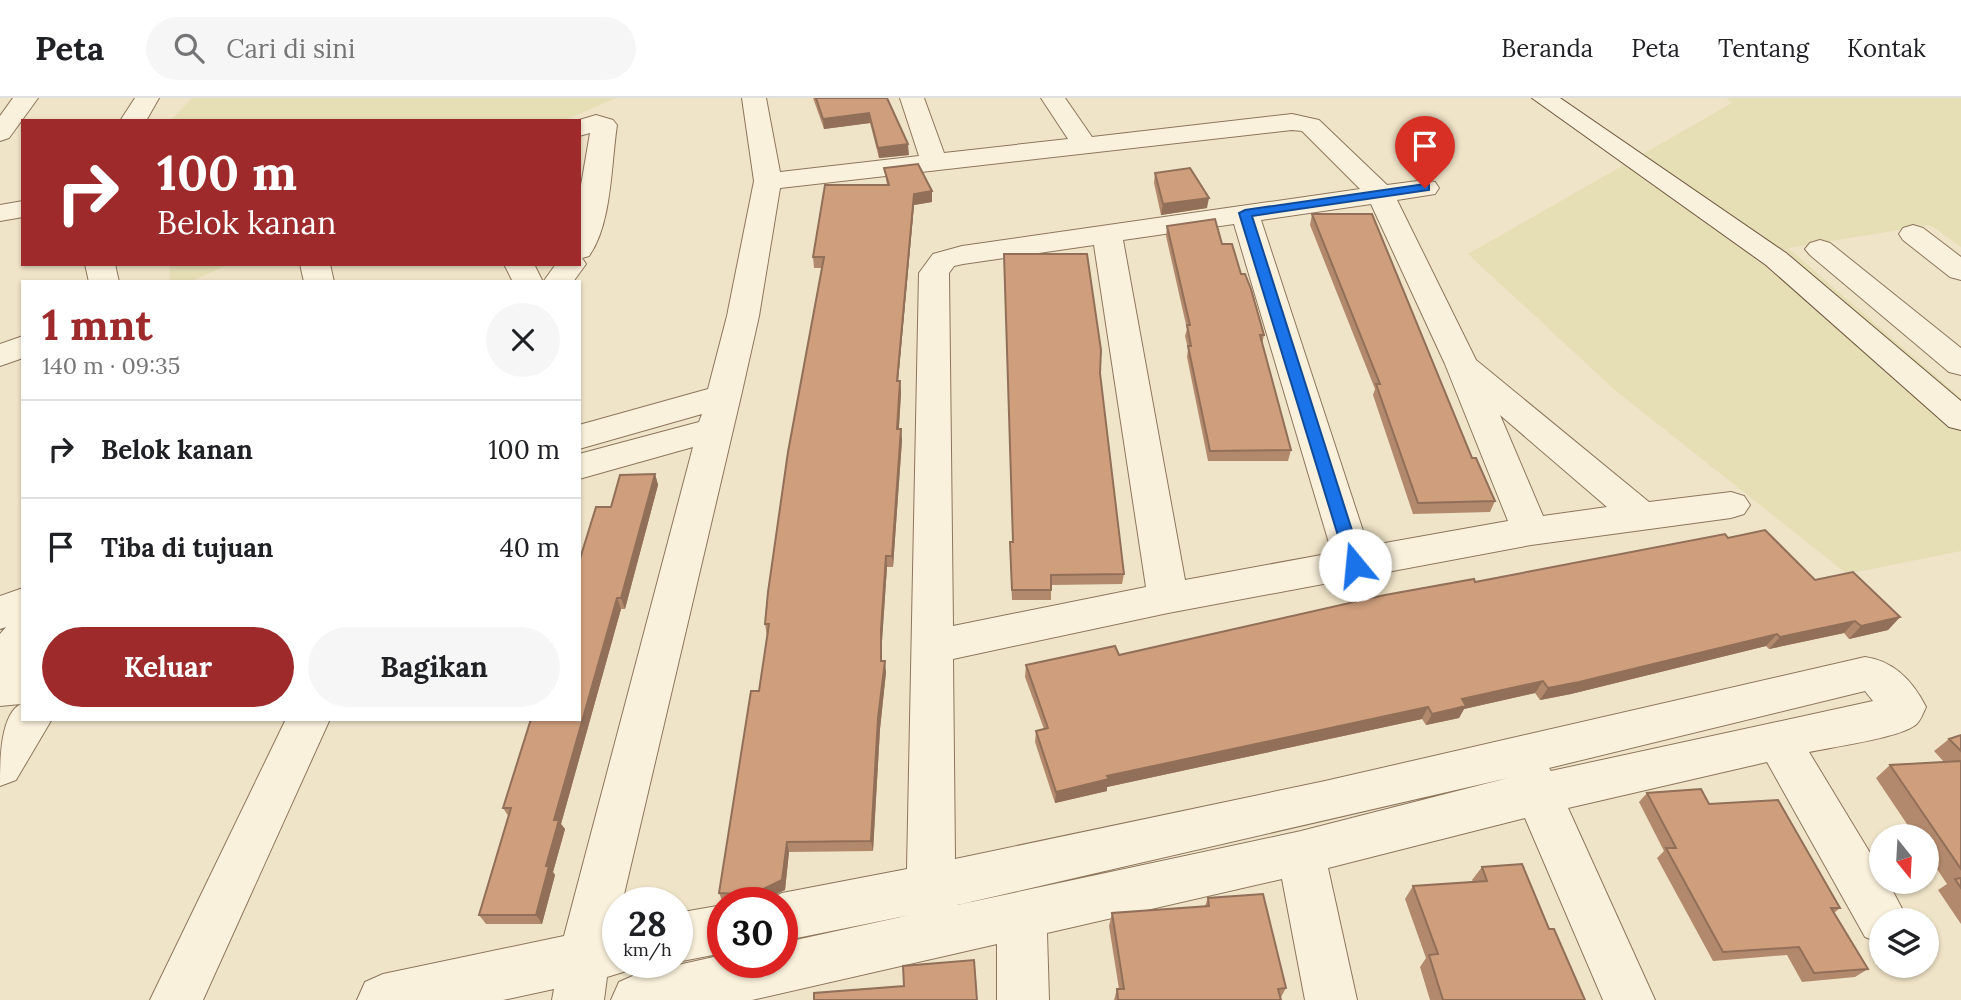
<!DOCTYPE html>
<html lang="id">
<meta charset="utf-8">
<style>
:root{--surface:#fff;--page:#f6f6f6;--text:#202124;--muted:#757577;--line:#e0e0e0;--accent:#9e2a2b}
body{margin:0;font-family:Lora,serif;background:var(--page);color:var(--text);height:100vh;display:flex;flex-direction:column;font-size:26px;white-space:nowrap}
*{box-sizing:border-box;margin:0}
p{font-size:23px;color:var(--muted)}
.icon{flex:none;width:38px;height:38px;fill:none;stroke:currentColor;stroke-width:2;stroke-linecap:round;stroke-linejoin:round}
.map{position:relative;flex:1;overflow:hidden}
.drawer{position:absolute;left:21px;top:182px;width:560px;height:441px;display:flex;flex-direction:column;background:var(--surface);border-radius:0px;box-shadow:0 2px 5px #0004}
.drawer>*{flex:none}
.top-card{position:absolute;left:21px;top:21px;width:560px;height:147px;border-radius:0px;box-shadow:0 2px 5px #0004;background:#9e2a2b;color:#fff;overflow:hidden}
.needle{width:46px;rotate:162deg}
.fabs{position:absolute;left:1869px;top:726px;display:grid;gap:14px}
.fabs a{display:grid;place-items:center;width:70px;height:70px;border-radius:50%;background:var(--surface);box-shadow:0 2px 5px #0004;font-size:35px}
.speed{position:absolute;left:602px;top:789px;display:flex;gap:14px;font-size:35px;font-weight:700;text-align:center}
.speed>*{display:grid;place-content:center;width:91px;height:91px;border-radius:50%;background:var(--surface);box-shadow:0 2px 5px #0004;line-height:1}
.speed small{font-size:18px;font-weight:400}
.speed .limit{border:10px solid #d22;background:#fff;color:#111}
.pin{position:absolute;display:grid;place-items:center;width:60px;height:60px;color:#fff;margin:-72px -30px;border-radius:50% 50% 50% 0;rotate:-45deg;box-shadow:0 0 7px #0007}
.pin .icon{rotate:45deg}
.me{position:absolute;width:77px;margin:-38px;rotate:343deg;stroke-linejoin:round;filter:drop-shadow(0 0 5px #0008)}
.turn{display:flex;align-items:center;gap:24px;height:147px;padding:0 21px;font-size:32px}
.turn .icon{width:91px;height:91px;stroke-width:2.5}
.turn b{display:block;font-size:49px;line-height:60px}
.round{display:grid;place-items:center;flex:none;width:74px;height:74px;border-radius:37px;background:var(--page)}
.overview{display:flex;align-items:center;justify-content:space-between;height:119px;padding:0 21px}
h1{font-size:42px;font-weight:800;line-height:52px;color:var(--accent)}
.action{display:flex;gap:14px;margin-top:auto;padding:14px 21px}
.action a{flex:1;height:80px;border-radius:42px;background:var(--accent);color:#fff;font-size:28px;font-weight:800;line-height:80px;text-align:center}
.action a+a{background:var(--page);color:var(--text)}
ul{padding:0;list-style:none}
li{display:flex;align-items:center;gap:21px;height:98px;padding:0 21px;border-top:2px solid var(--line)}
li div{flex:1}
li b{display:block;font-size:26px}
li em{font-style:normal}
header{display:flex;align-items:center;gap:42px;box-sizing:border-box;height:98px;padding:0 35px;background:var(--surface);border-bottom:2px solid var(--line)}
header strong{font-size:33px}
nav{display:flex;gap:38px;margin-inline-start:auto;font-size:24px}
.search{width:490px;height:63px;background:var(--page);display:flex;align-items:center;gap:18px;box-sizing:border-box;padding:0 24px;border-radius:38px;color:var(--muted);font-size:26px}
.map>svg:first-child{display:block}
.farmland{fill:#e6deb5}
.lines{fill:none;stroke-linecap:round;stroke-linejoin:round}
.street-casing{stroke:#8d765c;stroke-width:2}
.secondary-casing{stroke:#6f573f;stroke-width:2}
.street{fill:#faf1dc;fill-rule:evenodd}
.secondary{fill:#faf1dc;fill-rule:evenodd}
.wall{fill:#b2896c}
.shaded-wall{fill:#916f58}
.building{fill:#cf9f7d;stroke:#916f58;stroke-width:2}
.route{fill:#1a73e8;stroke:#114b97;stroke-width:2}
</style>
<header>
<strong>Peta</strong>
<div class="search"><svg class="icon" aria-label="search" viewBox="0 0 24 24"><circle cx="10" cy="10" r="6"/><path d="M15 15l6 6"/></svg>Cari di sini</div>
<nav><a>Beranda</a><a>Peta</a><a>Tentang</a><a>Kontak</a></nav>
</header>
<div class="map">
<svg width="1961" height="902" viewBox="0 0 1961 902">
<rect width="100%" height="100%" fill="#f0e4c8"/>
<path class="farmland" d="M192 0H616L563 23H170Z
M1726 0H1961V149L1930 127 1788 150 1961 300V453L1847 476 1616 293 1468 156 1732 5Z
M169 166H230L189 184H170Z"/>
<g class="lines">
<g class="street-casing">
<path id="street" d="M13 0H38L9 40 0 43V18Z
M135 0H159L146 23H120Z
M742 0H766L780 74 919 58 900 0H924L944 55 1068 41 1041 0H1065L1092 39 1292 16 1319 22 1387 87 1425 82 1435 84 1439 90 1435 96 1397 102 1476 262 1649 404 1731 394 1744 398 1750 407 1744 416 1731 420 1531 447 1168 515 953 561 955 761 1325 683 1865 559C1894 563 1913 583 1926 609 1923 615 1920 625 1914 628 1897 640 1833 649 1809 654L1881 773V784H1888L1908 822H1881V845L1865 839 1767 664 1568 710 1655 902H1603L1525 720 1328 770 1357 902H1305L1282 781 1047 835 1049 902H997V846L752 902H611L619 884 637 876 723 857V864H782V845L910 817 782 843V805H763L782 795 907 771 919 175 933 156 962 148 1360 91 1302 33 1292 32 780 90 759 218 741 298 622 805H618V864H638L636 870 607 879 604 902H552L554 891 503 902H357L365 884 383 876 564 838 693 349 579 381V356L699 324 702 316 579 351V327L708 291 727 218 754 83ZM1371 106 1445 266 1508 423 1368 448 1261 122ZM1234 126 1332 455 1185 482 1123 142ZM1094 147 1146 489 953 528 949 175 954 168 963 166ZM1500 317 1607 409 1543 418ZM1865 593 1873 603 1551 673 1549 670ZM1508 680 1301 733 957 807Z
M596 17 613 22 617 27C611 66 612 126 589 158L582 160 586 166 573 184H513L504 166H534L543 184 556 166H579V99L590 35 579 38V23H576Z
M23 103V119L0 123V107Z
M1913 127 1923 130 1961 159V182L1950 179 1903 142 1899 136 1903 130Z
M1820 142 1830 145 1961 250V277L1949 274 1810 157 1805 151 1810 145Z
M85 166H115L119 184H89Z
M300 166H330L334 184H304Z
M23 238V260L0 268V246Z
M23 490V621H52L16 682 0 688C0 664 0 616 21 606L0 608V536L6 529 0 531V498Z
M286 621H330L203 902H150Z
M723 807V855L677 864V815Z"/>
</g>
<g class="secondary-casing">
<path id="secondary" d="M1532 0H1560L1786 155 1961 303V332L1949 329 1766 167Z"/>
</g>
<use href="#street" class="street"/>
<use href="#secondary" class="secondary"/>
</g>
<path class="wall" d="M813 0H887L909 57 879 60 870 25 824 31Z
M884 70 932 93V104L914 107 898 283H900L901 295 899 331 902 342 893 469H887L882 543V563L886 574 880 631 873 753 789 754 785 792 762 803 761 805H723L719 795 759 593 767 538 765 526 822 170H814L813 159 887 87Z
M1155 75 1207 110 1161 117 1154 85Z
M1312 116 1472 360 1495 403 1490 414 1413 416 1373 297 1375 291 1310 127Z
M1167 128 1222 146 1241 176 1264 237 1262 246 1291 352 1288 363H1208L1187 259 1188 251 1185 238 1187 231 1166 138Z
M1004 156 1100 275 1124 476 1122 486 1051 487V502H1012L1010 455V444H1013Z
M655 376 658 387 625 511H621L561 726 565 731 553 774 555 777 542 826H486L479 817 509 719 503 710 611 409Z
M1728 440 1815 482 1900 519 1888 532 1849 541 1844 535 1769 551 1766 548 1571 596 1540 602 1535 595 1464 611 1459 620 1426 627 1422 621 1107 689V693L1055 705 1035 644 1036 633 1044 631 1025 579 1026 567 1119 557 1475 484Z
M1961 637V826L1938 792 1947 786 1927 756V738H1915L1876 680 1890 667 1944 664 1934 653 1949 641Z
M1647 695 1709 706 1840 810 1834 815 1868 871 1855 879 1802 884 1787 857 1713 863 1657 760 1664 753 1639 704Z
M1482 769 1549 831 1585 902H1430L1420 869 1426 860 1405 801 1413 788 1473 784 1472 782Z
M1208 800 1286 890 1280 901 1281 902H1114L1117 891H1119L1109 828 1112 815 1205 808Z"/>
<path class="shaded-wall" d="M869 15 870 25 824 31 823 21Z
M908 46 909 57 879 60 878 50Z
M932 93V104L914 107 897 295V283L914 96Z
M1209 100 1207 110 1161 117 1163 106Z
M900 283 901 295 898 342 897 331Z
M901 331 902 342 893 469 892 458Z
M655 376 658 387 625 511 621 500Z
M886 458 887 469 882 543V574L881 563V532Z
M617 500 621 511 561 726 565 731 553 774 555 777 542 826 536 817 554 722Z
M1900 519 1888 532 1849 541 1861 528Z
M1855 523 1844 535 1769 551 1780 539Z
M1777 536 1766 548 1571 596 1540 602 1548 590Z
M885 563 886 574 880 631 873 753 871 743 878 620Z
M1543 583 1535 595 1464 611 1459 620 1426 627 1432 616 1462 601Z
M1428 609 1422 621 1107 689V693L1055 705 1056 694 1107 678Z
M787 744 789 754 785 792 762 803 760 805 758 797 759 793Z"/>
<path class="building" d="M816 0H887L908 46 878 50 869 15 823 21Z
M918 66 932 93 914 96 897 283H900L897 331H901L892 458H886L881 532V563H885L878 620 871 743 787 744 782 782 759 793 758 797 719 795 751 593H759L769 526H765L768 494 788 354 824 159H813L825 87H889L884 70Z
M1190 70 1209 100 1163 106 1155 75Z
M1312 116H1372L1472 360H1476L1495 403 1418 405 1376 286H1380Z
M1215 121 1222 146H1232L1241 176H1245L1251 191 1264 237H1260L1291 352 1210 353 1188 248H1191L1187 227H1190L1167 128Z
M1004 156H1087L1101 252 1100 275 1124 476 1051 477V492H1012L1010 444H1013Z
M655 376 621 500H617L554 722H559L546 768H549L536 817H479L511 710H503L531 621H579V464L596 409H611L620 377Z
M1765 432 1815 482 1853 474 1900 519 1861 528 1855 523 1780 539 1777 536 1579 584 1548 590 1543 583 1462 601 1466 608 1432 616 1428 609 1107 678 1109 681 1056 694 1036 633 1048 630 1026 567 1115 548 1119 557 1385 497 1474 481 1475 484 1725 436 1728 440Z
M1961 637V653L1949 641Z
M1961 663V771L1890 667Z
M1701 691 1709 706 1778 702 1840 810H1831L1868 871 1814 875 1799 849 1723 854 1666 750H1676L1647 695Z
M1522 766 1549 831H1554L1585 902H1443L1429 857 1438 856 1413 788 1487 783 1482 769Z
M1961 780V790L1955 781Z
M1263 796 1286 890 1278 891 1281 902H1118L1117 891H1124L1112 815 1209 808 1208 800Z
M974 862 977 902H814V895L904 888 903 868Z"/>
<path class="route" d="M1425 86 1429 87V92L1252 118 1363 467 1355 473 1347 467 1239 115 1245 112Z"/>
</svg>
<div class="fabs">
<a><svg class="needle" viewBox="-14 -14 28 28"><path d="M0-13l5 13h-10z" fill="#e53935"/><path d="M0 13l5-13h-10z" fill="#757577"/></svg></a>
<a><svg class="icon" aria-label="layers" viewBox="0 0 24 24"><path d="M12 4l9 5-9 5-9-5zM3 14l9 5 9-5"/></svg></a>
</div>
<div class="speed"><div>28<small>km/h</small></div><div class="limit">30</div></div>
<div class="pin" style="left:1425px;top:90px;background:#d93025"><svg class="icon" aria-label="arrive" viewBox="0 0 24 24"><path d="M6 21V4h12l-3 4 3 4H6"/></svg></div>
<svg class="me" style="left:1355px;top:467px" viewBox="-20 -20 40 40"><circle r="19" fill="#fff"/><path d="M0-13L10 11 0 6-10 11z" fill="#1a73e8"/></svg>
<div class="top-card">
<div class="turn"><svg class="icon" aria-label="right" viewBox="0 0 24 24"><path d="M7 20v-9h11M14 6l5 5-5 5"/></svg><div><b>100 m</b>Belok kanan</div></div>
</div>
<section class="drawer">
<div class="overview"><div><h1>1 mnt</h1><p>140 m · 09:35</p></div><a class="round"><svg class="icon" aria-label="close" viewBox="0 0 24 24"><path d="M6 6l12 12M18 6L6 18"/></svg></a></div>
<ul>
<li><svg class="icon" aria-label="right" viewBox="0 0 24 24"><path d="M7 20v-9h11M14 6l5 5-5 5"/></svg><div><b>Belok kanan</b></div><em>100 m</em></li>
<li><svg class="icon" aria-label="arrive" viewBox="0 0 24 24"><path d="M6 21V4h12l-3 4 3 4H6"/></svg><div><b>Tiba di tujuan</b></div><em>40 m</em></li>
</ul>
<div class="action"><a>Keluar</a><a>Bagikan</a></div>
</section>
</div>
